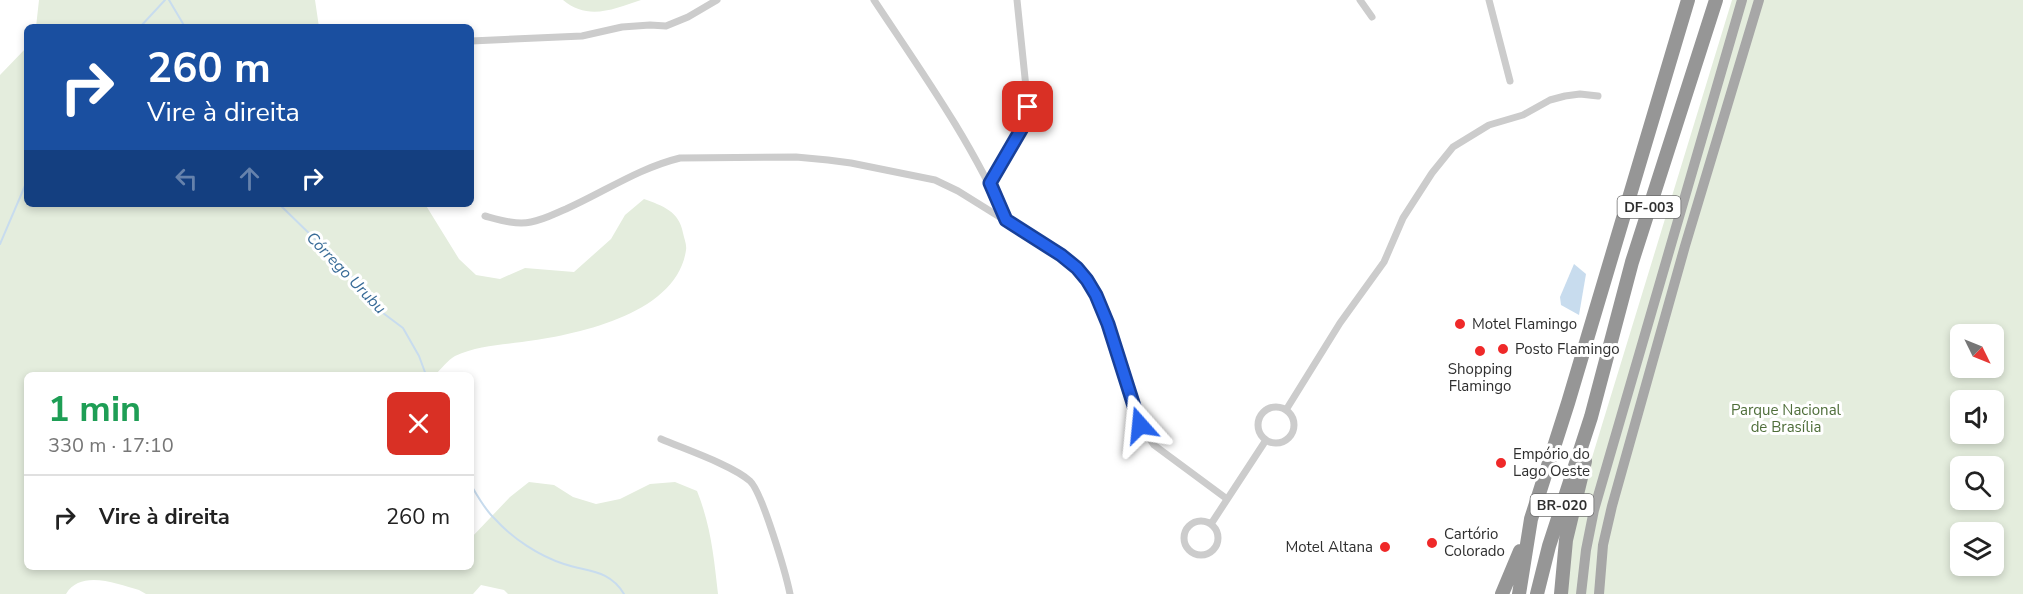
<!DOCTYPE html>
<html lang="pt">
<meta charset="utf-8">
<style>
:root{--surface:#fff;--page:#f6f6f6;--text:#222;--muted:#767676;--line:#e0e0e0}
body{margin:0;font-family:"Nunito Sans",sans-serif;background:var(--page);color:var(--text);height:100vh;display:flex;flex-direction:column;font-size:22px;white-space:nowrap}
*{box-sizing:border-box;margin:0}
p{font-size:20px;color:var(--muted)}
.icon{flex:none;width:33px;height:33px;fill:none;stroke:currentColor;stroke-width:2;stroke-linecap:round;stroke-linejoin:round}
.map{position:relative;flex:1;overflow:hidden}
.panel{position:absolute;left:24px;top:372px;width:450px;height:198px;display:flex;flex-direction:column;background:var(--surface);border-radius:9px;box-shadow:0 3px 9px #0003}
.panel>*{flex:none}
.banner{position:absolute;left:24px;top:24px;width:450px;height:183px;border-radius:9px;box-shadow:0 3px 9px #0003;background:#1a4fa0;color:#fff;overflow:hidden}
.needle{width:39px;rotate:133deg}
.buttons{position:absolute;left:1950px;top:324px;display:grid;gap:12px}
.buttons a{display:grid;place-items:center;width:54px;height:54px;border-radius:9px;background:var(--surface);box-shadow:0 3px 9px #0003;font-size:30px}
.pin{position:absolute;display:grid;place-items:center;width:51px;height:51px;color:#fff;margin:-26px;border-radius:12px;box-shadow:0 3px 9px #0006}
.me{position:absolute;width:66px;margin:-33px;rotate:342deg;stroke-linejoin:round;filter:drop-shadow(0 0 4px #0008)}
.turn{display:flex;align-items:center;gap:21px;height:126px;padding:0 24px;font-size:27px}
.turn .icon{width:78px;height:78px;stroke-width:2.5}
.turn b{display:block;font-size:42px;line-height:51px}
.lanes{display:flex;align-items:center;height:57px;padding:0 24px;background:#0003;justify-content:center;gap:30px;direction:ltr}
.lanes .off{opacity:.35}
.round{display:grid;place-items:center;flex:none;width:63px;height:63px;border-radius:9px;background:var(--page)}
.summary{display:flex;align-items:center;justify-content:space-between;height:102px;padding:0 24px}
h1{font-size:36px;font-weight:700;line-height:45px;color:#1e9e55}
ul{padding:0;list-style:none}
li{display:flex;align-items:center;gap:18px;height:84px;padding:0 24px;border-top:2px solid var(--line)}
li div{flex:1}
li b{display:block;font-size:22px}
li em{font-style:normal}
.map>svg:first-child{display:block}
.green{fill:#e4eddd;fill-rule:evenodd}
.water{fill:#c8dcee}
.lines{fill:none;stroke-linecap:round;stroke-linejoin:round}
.stream{stroke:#c8dcee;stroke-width:2}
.street{stroke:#ccc;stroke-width:7}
.primary{stroke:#a7a7a7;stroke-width:10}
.highway{stroke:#969696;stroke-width:14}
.route-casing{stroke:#184099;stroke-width:15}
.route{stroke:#2563eb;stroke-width:10}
.poi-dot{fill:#ef2929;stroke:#fff;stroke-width:2}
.labels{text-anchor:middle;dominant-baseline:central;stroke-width:6;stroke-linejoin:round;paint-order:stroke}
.shield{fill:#fff;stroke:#6d6d6d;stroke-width:1.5}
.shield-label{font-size:14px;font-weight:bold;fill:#2f2f2f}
.poi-label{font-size:15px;fill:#2f2f2f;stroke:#fff;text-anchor:start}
.park-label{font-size:15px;fill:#4f6e3a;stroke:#fff}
.water-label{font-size:16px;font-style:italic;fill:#386b97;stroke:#fff}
</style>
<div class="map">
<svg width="2023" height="594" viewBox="0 0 2023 594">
<rect width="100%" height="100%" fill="#fff"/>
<path class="green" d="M39 0H315L319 27H36Z
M563 0H641C614 9 588 21 563 0Z
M1732 0H2023V594H1557L1568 536ZM1960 334H1994V368H1960ZM1960 400H1994V434H1960ZM1960 466H1994V500H1960ZM1960 532H1994V566H1960Z
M27 47V204H425L459 259 476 275 500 279 525 268 574 272 611 239 625 215 644 199C663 206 679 211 683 233 684 238 687 245 686 250 677 315 575 335 522 342 499 345 476 346 455 356 448 360 441 369 435 375H27V567H471V538L510 497 529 482 554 485 573 497 596 504 620 499 650 484 675 482 697 491C711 526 714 558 718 594H508L504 590 481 585 473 594H146L139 590C117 584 81 569 66 594H0V75Z"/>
<path class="water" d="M1574 264 1586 274 1579 315 1561 305 1560 297Z"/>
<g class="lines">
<path class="stream" d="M169 0 185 27
M140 27 165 0
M279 204 317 241 337 268 357 280 375 307 403 328 419 356 426 375
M0 244 27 181
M471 485C478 497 485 510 495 519 512 538 539 556 564 564 587 572 609 569 624 594"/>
<path class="street" d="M874 0C921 71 972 142 1006 221
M1360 0 1372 17
M1489 0 1510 81
M471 41 582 36 622 27 650 25 666 26 688 17 717 0
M990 183 1022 128 1028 107 1017 0
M485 216C500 220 516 225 531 222 543 220 554 214 566 209 604 192 639 168 680 158L796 157 828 160 851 163 935 180 958 191 1061 255 1077 268 1087 280 1096 295 1108 324 1140 425 1154 445 1227 499
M1258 425a18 18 0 1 1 36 0a18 18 0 1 1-36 0Z
M1286 410 1340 323 1384 262 1403 218 1432 173 1453 147 1489 125 1523 115 1550 100 1565 96 1580 94 1598 96
M661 439C684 449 732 465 750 481 762 492 786 574 790 594
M1184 538a17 17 0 1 1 34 0a17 17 0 1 1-34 0Z
M1211 524 1266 440"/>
<path class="primary" d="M1581 594 1586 550 1594 510 1742 0
M1599 594 1603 545 1612 506 1685 246 1759 0"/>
<path class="highway" d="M1502 594 1520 551
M1519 594 1531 519 1568 403 1688 0
M1537 594 1549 546 1591 417 1632 262 1716 0
M1561 594 1566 540 1585 461"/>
</g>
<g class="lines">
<g class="route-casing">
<path id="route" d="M1028 107 1022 128 990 183 1006 220 1061 255 1077 268 1087 280 1096 295 1108 324 1140 425"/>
</g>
<use href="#route" class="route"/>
</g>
<g class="poi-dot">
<circle cx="1460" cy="324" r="6"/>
<circle cx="1503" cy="349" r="6"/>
<circle cx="1480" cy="351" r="6"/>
<circle cx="1501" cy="463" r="6"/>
<circle cx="1432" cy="543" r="6"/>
<circle cx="1385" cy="547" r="6"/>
</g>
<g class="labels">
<g class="shield">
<rect x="1617.5" y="196" width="63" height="22" rx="4.5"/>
<rect x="1530.5" y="494" width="63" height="22" rx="4.5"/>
</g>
<g class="shield-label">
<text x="1649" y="207">DF-003</text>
<text x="1562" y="505">BR-020</text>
</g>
<g class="poi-label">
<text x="1472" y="324">Motel Flamingo</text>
<text x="1515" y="349">Posto Flamingo</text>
<text x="1480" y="369" text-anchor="middle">Shopping<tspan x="1480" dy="17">Flamingo</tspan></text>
<text x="1513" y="454">Empório do<tspan x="1513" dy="17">Lago Oeste</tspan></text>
<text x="1444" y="534">Cartório<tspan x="1444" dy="17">Colorado</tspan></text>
<text x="1373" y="547" text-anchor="end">Motel Altana</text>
</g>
<g class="park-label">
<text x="1786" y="410">Parque Nacional<tspan x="1786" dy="17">de Brasília</tspan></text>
</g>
<g class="water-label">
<text transform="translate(346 273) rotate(46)">Córrego Urubu</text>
</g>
</g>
</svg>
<div class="buttons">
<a><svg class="needle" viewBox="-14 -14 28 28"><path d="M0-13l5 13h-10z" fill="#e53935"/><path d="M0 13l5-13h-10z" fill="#767676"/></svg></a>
<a><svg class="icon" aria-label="sound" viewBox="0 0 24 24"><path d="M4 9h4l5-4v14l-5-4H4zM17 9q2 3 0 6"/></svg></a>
<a><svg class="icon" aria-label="search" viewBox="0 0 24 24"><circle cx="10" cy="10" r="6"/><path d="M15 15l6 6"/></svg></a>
<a><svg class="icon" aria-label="layers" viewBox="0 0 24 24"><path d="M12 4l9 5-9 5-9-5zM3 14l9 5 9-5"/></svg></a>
</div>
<div class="pin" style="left:1028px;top:107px;background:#d93025"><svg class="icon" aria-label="arrive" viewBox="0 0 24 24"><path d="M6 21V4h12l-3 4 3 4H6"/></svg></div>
<svg class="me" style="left:1140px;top:425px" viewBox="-20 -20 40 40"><path d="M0-17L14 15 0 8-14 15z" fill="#2563eb" stroke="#fff" stroke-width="4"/></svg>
<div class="banner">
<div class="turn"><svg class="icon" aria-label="right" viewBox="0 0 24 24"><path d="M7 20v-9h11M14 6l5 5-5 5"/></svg><div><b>260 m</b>Vire à direita</div></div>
<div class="lanes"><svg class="icon off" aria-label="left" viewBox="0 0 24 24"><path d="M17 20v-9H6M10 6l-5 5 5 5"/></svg><svg class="icon off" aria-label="ahead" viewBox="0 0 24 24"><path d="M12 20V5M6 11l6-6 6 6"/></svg><svg class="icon" aria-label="right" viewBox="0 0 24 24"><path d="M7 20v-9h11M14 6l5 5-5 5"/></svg></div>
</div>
<section class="panel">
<div class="summary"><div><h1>1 min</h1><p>330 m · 17:10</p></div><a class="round" style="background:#d93025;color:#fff"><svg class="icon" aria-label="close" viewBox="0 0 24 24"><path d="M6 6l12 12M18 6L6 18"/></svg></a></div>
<ul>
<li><svg class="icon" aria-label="right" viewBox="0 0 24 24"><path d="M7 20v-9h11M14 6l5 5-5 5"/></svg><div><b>Vire à direita</b></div><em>260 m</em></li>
</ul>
</section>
</div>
